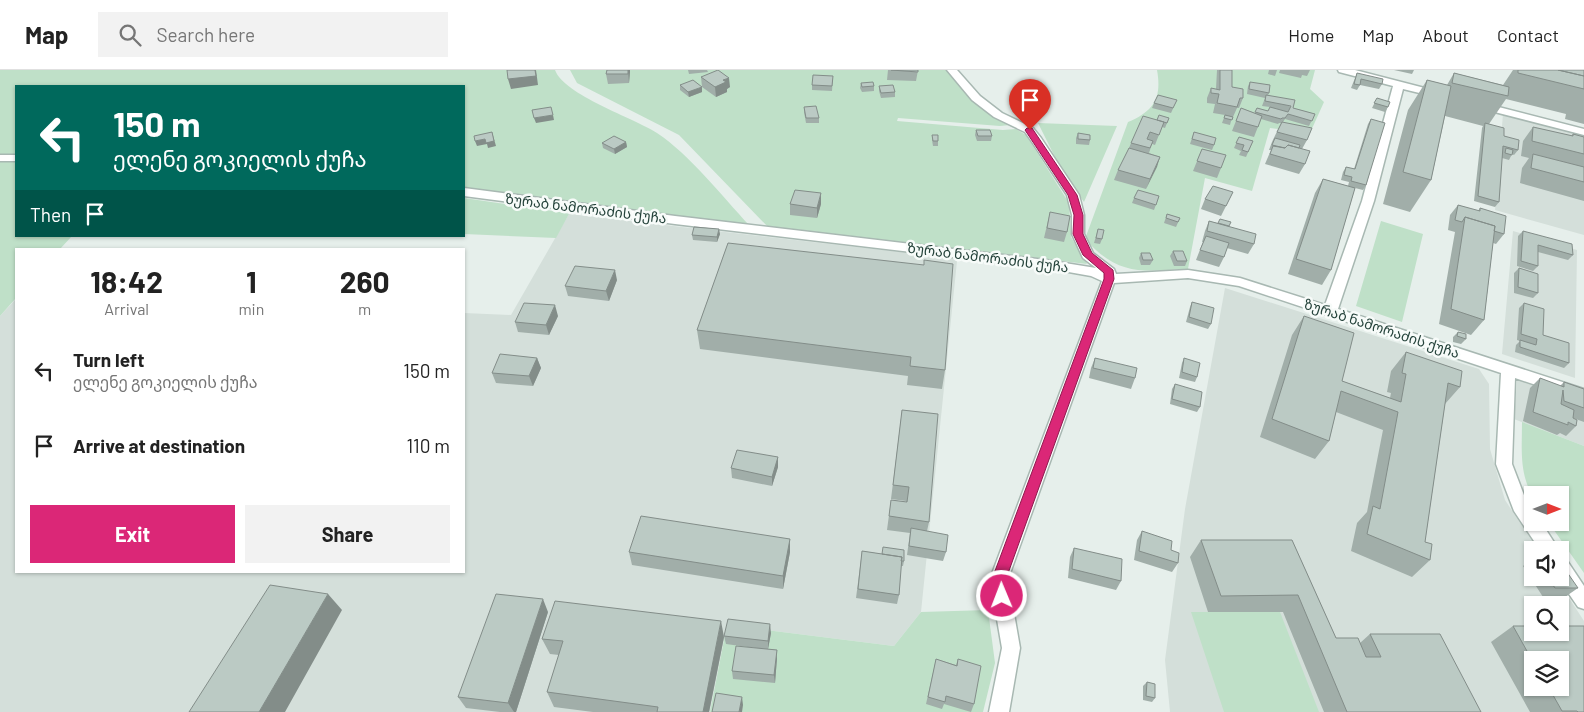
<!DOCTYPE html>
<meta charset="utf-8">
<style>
:root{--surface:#fff;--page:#f2f2f2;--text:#222;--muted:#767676;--line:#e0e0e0;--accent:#db2777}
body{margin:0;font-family:Barlow,"Noto Sans Georgian",sans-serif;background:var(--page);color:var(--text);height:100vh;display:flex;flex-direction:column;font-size:19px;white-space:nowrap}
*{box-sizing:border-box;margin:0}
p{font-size:16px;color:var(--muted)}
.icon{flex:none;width:28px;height:28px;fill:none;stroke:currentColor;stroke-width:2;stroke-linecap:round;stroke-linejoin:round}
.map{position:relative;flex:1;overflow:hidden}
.panel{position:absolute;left:15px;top:178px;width:450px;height:325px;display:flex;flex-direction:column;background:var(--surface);border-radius:0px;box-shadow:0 1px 4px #0004}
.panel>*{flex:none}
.guide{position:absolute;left:15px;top:15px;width:450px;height:152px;border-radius:0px;box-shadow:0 1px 4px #0004;background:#00695c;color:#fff;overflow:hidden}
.needle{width:32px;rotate:90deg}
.controls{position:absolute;left:1524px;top:416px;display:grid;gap:10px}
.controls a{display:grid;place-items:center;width:45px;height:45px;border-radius:0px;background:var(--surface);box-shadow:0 1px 4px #0004;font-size:25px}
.pin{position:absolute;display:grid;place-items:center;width:42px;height:42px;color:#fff;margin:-51px -21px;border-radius:50% 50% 50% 0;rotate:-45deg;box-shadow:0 0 5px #0007}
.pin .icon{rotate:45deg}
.me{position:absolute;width:55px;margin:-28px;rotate:359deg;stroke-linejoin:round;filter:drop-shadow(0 0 4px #0008)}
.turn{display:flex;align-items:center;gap:18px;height:105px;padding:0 15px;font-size:22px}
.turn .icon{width:65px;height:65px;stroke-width:2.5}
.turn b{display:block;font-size:35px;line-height:42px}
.then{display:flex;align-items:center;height:48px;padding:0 15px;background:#0003;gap:10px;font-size:19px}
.eta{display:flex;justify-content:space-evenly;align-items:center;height:85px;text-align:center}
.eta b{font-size:30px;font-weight:700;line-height:35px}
.cta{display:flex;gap:10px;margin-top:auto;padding:10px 15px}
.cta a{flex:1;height:58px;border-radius:0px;background:var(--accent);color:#fff;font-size:20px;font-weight:700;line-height:58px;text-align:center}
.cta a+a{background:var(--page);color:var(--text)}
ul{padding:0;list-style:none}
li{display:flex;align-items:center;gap:15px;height:75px;padding:0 15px}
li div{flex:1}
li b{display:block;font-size:19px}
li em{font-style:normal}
header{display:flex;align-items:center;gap:30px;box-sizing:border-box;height:70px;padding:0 25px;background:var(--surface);border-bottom:1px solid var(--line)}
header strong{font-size:24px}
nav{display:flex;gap:28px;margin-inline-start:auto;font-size:18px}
.search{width:350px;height:45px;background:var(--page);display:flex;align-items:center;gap:12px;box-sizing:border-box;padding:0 18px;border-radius:0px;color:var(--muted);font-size:19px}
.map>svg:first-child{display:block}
.built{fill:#d4dfda;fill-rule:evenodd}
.green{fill:#bfe0c8}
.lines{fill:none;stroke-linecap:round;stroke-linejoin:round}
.street-casing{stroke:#a8b8b2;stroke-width:3}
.street{fill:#fff;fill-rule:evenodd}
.wall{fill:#a1aea9;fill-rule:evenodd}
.shaded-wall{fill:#838d89}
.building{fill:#bbcac4;stroke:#838d89}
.route{fill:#db2777;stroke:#8e194d}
.labels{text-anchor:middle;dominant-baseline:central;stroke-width:5;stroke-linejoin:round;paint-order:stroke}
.street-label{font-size:14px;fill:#24423a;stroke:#f7fbf9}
</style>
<header>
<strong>Map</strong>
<div class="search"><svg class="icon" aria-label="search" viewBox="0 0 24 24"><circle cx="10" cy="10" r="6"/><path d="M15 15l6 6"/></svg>Search here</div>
<nav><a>Home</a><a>Map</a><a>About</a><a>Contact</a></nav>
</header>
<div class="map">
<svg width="1584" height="642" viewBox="0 0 1584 642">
<rect width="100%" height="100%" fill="#e6efeb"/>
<path class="built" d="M1503 44 1584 65V165L1495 140Z
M569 144 952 188 957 191 921 542 894 576 727 555 710 642H0V246L15 230H16V501H464V243L511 245Z
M1513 161 1577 180 1575 308 1502 284Z
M1225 218 1479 299 1489 314 1490 379 1505 430 1538 480H1532V508H1556L1584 551V642H1170L1165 590 1185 439ZM1532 535H1560V562H1532ZM1532 590H1560V618H1532Z
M1517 311H1535L1584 328V376L1514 349Z"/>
<path class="green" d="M0 0H555C564 25 634 48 657 63 690 85 722 126 749 155L464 118V16H16V166H72L60 179H16V228L0 246Z
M570 0H948L997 47 1010 55 1000 56 898 48 897 51 1003 60 1016 59 1026 65 1069 133 1071 167 1087 194 767 156 679 65 577 13Z
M1157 0H1315L1310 19 1324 32 1310 63 1270 58 1252 121 1205 108 1188 199C1142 201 1119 207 1085 169L1128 52C1154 41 1162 28 1157 0Z
M1038 53 1117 56 1084 132 1064 105Z
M464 128 560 142 569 144 556 168 464 164Z
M1381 151 1423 164 1402 252 1356 236Z
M1522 352 1584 376V503L1549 453 1560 452V425H1532C1519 402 1522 377 1522 352Z
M988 540 995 593 983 642H710L727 555 894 576 921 542Z
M1191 542H1280L1319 642H1224Z"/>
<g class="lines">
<g class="street-casing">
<path id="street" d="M947 0H957L980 26 1002 43 1033 58 1041 68 1079 125 1084 145V164L1093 183 1114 199 1116 204 1188 200 1240 208 1325 235 1362 131 1393 16 1339 2 1338 0H1355L1444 23 1445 25 1440 28 1403 19 1374 131 1338 239 1584 319V331L1515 308 1512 394 1527 433 1532 441V452H1541L1559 480H1540L1514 441 1496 394 1501 303 1239 216 1188 208 1114 213 1008 509 1020 578 1009 642H989L1002 578 990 509 1102 211 1091 206 1046 198 675 154 464 126V118L675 146 1046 190 1096 198 1083 188 1072 164V145L1067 125 1032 72 1025 62 994 47 972 30Z
M1479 32 1584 59V65L1475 37 1474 35 1475 33Z
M0 85H16V91H0Z
M1560 487 1566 489 1584 516V539L1578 537 1558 508H1560Z"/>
</g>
<use href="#street" class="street"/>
</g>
<path class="wall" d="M607 0H630L629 13 608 14 606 4Z
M688 0H707L708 2 689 4Z
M888 0H918L916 11 887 10Z
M1217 0H1232V17L1243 28 1239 38H1237L1233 47H1232L1230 55 1222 53 1225 45 1213 43 1215 34 1207 33V28L1211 18 1216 19Z
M1269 0H1277L1275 6 1268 4Z
M1280 0H1310L1307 6 1302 5 1301 8 1279 3Z
M1394 0H1414L1412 4Z
M1513 0H1584V54L1565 49 1566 44 1506 29 1489 54 1518 80 1514 85 1512 84 1509 90 1502 88 1499 132 1495 137 1474 131 1482 58 1483 56 1445 46 1431 110 1410 142 1383 134 1408 40 1427 10 1447 15 1454 3 1503 15Z
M1357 3 1382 14 1379 19 1360 15 1357 20 1351 18Z
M833 6 832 21 812 20V15Z
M701 7 730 17 727 19V22L716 27 702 17Z
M1250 12 1269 23 1268 25 1293 38 1315 44 1309 56 1285 49 1283 52 1307 70 1302 79 1305 94 1299 104 1265 94 1271 80H1269L1272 72 1281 53H1279L1278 54 1261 49 1254 67 1232 61 1241 38 1255 43 1257 38 1268 41 1270 37 1262 36 1265 28 1247 24 1248 16Z
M861 13 874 16V21L862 22 860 18Z
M680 15 702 22 689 27 680 20Z
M879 16 895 22V27L881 28 879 21Z
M1377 28 1388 37 1385 42 1372 38Z
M1177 30 1171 43 1152 38 1154 33Z
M804 37 819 48V53H806L804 42Z
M1169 48 1165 58 1162 57 1155 75 1152 74 1149 83 1160 87 1146 119 1114 110 1118 100 1129 78 1131 73 1157 50Z
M1371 49 1366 115 1363 120 1355 118 1331 200 1322 215 1288 204 1315 123 1323 109 1348 116 1349 112 1341 110 1343 102 1346 97 1354 99 1368 54Z
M1533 57 1571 66 1573 64 1584 67V131L1520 113 1522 98 1529 88 1521 86 1523 71Z
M976 60 992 66 991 71H977L975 65Z
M1194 62 1214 75 1212 80 1190 74Z
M1078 63 1090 70 1089 75 1076 74V68Z
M932 65 938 71V76H933L932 70Z
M1239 67 1253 71 1246 87 1239 85 1241 81 1234 78Z
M626 72 627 77 615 84 603 78 602 73Z
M1202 79 1221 98 1217 108 1193 101Z
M1233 122 1221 146 1201 139 1205 129Z
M1159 126 1154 140 1132 133 1134 128Z
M790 134H821L817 148 790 145Z
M1458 135 1478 141 1480 138 1504 164 1496 174 1493 173 1484 250 1471 265 1439 254 1455 162 1448 160 1450 145Z
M1050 142 1067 162 1064 172 1044 168Z
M1167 144 1180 148 1176 157 1164 153Z
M1209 151 1229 156 1254 174 1248 184 1227 178 1224 187 1219 197 1196 190 1203 172H1202L1205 161Z
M1098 159 1102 169 1100 174 1094 173Z
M1523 161 1573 185 1568 190 1538 182V196L1533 201 1517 196 1518 166Z
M720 164 717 172 693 170 692 165Z
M728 173 945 300 942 319 907 315 908 306 700 279 697 260Z
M1173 181 1187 191 1185 196H1174L1170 186Z
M1141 183 1153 190 1150 195H1141L1139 188Z
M1519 198 1538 223 1533 228 1514 223V203Z
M617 210 609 231 568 226 565 216Z
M1192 232 1211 254 1208 259 1186 252 1190 237Z
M1524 233 1543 265 1569 293 1564 298 1515 282 1516 275 1520 271 1517 270 1519 238Z
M558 246 549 265 518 262 515 252Z
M1304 246 1342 311 1390 328 1391 323 1387 322 1391 301 1406 282 1460 317 1445 334 1425 472 1430 490 1412 507 1351 481 1357 453 1367 442 1383 360 1336 342 1329 371 1315 389 1260 367 1292 265Z
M1458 262 1466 269 1461 274 1453 272V267Z
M537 288 541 298 533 316 496 313 492 303Z
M1095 288 1135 308 1131 319 1089 308 1091 298Z
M1184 288 1197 307 1195 312 1179 308 1182 293Z
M1540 308 1560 316 1564 312 1584 319V352L1573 348 1576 356 1566 366 1560 363 1557 365 1523 351 1530 318Z
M1175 314 1200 337 1197 342 1170 334 1172 319Z
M902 340 929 452 927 461 946 482 943 491 907 485 910 463 887 460 891 430 906 432V431L891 429Z
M778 387V397L772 416 732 408 731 398Z
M1142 461 1171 480 1178 493 1172 502 1134 490 1137 470Z
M790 469V482L783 519 632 495 629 482Z
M1201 470H1292L1336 568 1360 573 1370 564 1481 642H1324L1283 542H1208L1190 487Z
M1074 478 1121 511 1116 520 1068 508 1070 487Z
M862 481 882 484 904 491 903 496H901L899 525 897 534 856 528Z
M1532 489V508H1560L1578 518 1565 527H1543L1523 496Z
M548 542 516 642H500L466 638 458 627Z
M1513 556 1584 642H1530L1491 572ZM1532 590 1560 618H1532Z
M771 563 768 579 777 580V588L775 613 733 609 732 601 755 578 726 574 724 566Z
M724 567 709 642H593L554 637 547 622 559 585 550 584 542 569Z
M936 589 956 595 958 589 974 634 971 642 944 634 942 639 926 634Z
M1147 612 1155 628 1152 632 1143 630V616Z"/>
<path class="shaded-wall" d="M536 0 538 15 511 19 508 9Z
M628 0H630V2L629 13Z
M729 8 730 17 727 19V22L716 27 715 17 723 10Z
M702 17V22L689 27 688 22Z
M553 45 554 50 536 53 534 48Z
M492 62 496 76 488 78 487 74 477 76 475 71 485 69Z
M626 72 627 77 615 84 614 79Z
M1160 87 1157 97 1146 119 1150 109Z
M821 123V134L817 148V138Z
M719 159 720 164 717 172V167Z
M615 200 617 210 609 231 606 221Z
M555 235 558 246 549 265 546 255Z
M537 288 541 298 533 316 529 306Z
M778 387V397L772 416V407Z
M790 469V482L783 519V506Z
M328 524 342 540 285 642H259Z
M543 529 548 542 516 642H514L508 633Z
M721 551 724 567 709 642H703Z
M770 554 771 563 768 579V571Z
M777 580V588L775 613 774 605Z
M742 627 743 635 742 642H739Z"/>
<path class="building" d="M507 0H535L536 6 508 9Z
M607 0H628V4H606Z
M718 0 729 8 723 10 726 12 715 17 701 7Z
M891 0H918V2Z
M1220 0H1232V17L1243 19V28H1240L1237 37 1217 33 1219 24 1211 23V18L1220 20Z
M1518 0H1558L1584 6V19L1518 3Z
M1558 0H1584V6Z
M1357 3 1383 9 1382 14 1361 9 1360 15 1354 14Z
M1454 3 1509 17 1508 26 1452 13Z
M813 5 833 6 832 16 812 15Z
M693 10 702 17 688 22 680 15Z
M1427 10 1451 16 1431 110 1403 102Z
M873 12 874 16 862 17 861 13Z
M1250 12 1270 15 1269 23 1249 19Z
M893 15 895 22 881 23 879 16Z
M1158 25 1177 30 1173 38 1154 33Z
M1266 25 1295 30 1293 38 1315 44 1312 51 1288 44 1285 48H1282L1281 49 1255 42 1257 38 1268 41 1270 37 1288 42 1291 36 1265 31Z
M1377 28 1390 32 1388 37 1374 33Z
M816 36 819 48H806L804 37Z
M551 37 553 45 534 48 532 40Z
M1241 38 1262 46 1258 57 1236 51Z
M1159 45 1169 48 1167 53 1157 50Z
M1225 45 1233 47 1232 50 1224 48Z
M1143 46 1164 52 1159 65 1150 62 1147 69 1153 71 1150 78 1131 73Z
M1371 49 1385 53 1366 115 1351 111 1352 107 1344 105 1346 97 1355 99Z
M1282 52 1312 58 1307 70 1277 62Z
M1485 53 1504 58V66L1519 70 1518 80 1503 76 1499 132 1478 126Z
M1533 57 1573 66V64L1584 67V84L1532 71Z
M976 60H990L992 66H978Z
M492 62 494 71 486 73 485 69 475 71 474 66Z
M1194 62 1216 68 1214 75 1192 69Z
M1078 63 1090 65V70L1078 69Z
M932 65H938V71H933Z
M614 66 626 72 614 79 602 73Z
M1239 67 1253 71 1248 82 1242 80 1244 75 1236 73Z
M1275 68 1300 75 1299 78 1288 75 1285 78 1272 75Z
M1288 75 1310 81 1305 94 1270 84 1273 76 1285 78Z
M1129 78 1160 87 1150 109 1118 100Z
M1506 78 1513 80 1512 85 1505 83Z
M1202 79 1226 85 1221 98 1197 91Z
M1533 84 1584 97V112L1531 98Z
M1323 109 1355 118 1331 200 1296 189Z
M1213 116 1233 122 1226 136 1205 129Z
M795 120 821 123 817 138 790 134Z
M1138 120 1159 126 1156 135 1134 128Z
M1458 135 1480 141V138L1506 146 1504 164 1494 161 1495 156 1465 147 1462 152 1455 150Z
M1050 142 1070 146 1067 162 1047 158Z
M1167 144 1180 148 1178 152 1166 148Z
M1465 147 1495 156 1484 250 1451 239Z
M1220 149 1231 152 1229 156 1218 153Z
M1209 151 1256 164 1254 174 1207 161Z
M694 157 719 159 717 167 692 165Z
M1098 159 1104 160 1102 169 1096 168Z
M1523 161 1572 174 1573 185 1538 175V196L1521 191Z
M1206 166 1229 173 1224 187 1200 180Z
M728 173 924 195V190L953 194 945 300 910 296 911 287 697 260Z
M1173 181H1183L1187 191H1177Z
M1141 183H1150L1153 190H1143Z
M575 196 615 200 606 221 565 216Z
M1519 198 1538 204V223L1518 217Z
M1192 232 1214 238 1211 254 1189 247Z
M524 233 555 235 546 255 515 252Z
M1524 233 1544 239 1543 265 1569 273V293L1520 277V270L1536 275 1537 269 1521 264Z
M1304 246 1354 263 1342 311 1401 332 1406 304 1402 303 1406 282 1462 301 1460 317 1448 313 1425 472 1432 474 1430 490 1367 464 1373 436 1380 439 1398 342 1341 321 1329 371 1272 349Z
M1458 262 1466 264V269L1457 266Z
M500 284 537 288 529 306 492 303Z
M1095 288 1137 298 1135 308 1093 298Z
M1184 288 1200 293 1197 307 1182 302Z
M1540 308 1564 317V312L1584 319V338L1564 331 1563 320 1561 334 1574 340 1573 348 1577 350 1576 356 1568 352V355L1533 342Z
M1175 314 1202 322 1200 337 1172 329Z
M902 340 938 344 929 452 889 446 891 430 907 432 909 417 893 415Z
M737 380 778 387 772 407 731 398Z
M641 446 790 469 783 506 629 482Z
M911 458 948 465 946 482 909 476Z
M1142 461 1172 471 1171 480 1179 483 1178 493 1139 481Z
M1201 470H1292L1336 568H1358L1366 587H1381L1370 564H1440L1481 642H1347L1298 525 1221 526Z
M883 477 904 480V491H901L902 487 882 484Z
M1074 478 1122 489 1121 511 1072 499Z
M862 481 902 487 899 525 858 519Z
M1560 492 1578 518H1555L1548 508H1560Z
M270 515 328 524 259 642H189Z
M496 524 543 529 508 633 458 627Z
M555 531 721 551 703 642H657L658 637 547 622 563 571 542 569Z
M728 549 770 554 768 571 724 566Z
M1513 556H1532V562H1560V556H1584V642H1578L1577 641H1562L1549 618H1560V590H1532Z
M736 576 777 580 774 605 732 601Z
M936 589 957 596 958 589 981 596 974 634 946 626 945 632 928 627Z
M1147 612 1155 614V628L1146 626Z
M716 623 742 627 739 642H712Z"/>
<path class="route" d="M1027 58H1032L1077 125 1083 145V164L1092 183 1113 200 1114 209 1006 509 1009 526 1007 530 1002 532 997 530 992 509 1104 209V203L1083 185 1073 164 1074 145 1068 125 1025 60Z"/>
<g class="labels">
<g class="street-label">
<text transform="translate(586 138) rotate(7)">ზურაბ ნამორაძის ქუჩა</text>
<text transform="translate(988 187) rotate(7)">ზურაბ ნამორაძის ქუჩა</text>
<text transform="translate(1382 258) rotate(18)">ზურაბ ნამორაძის ქუჩა</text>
</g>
</g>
</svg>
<div class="controls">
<a><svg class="needle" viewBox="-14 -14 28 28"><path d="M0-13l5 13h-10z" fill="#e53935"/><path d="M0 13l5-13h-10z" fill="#767676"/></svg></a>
<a><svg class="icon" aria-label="sound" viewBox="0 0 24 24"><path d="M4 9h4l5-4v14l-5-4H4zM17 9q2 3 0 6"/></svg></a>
<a><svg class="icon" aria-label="search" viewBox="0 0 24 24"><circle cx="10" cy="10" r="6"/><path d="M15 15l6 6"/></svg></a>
<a><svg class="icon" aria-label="layers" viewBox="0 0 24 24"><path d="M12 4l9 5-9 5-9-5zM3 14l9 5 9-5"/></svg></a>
</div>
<div class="pin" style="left:1030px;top:60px;background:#d93025"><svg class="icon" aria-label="arrive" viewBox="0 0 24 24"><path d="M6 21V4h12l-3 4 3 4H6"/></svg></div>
<svg class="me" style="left:1002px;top:526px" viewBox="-20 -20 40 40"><circle r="17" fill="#db2777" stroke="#fff" stroke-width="3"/><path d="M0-11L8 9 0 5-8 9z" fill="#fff"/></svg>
<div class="guide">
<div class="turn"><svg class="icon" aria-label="left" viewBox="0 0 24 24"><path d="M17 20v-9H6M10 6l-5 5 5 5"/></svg><div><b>150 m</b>ელენე გოკიელის ქუჩა</div></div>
<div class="then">Then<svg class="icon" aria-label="arrive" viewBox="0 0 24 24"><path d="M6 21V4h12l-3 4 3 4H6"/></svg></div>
</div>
<section class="panel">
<div class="eta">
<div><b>18:42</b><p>Arrival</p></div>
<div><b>1</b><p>min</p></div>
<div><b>260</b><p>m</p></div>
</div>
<ul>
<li><svg class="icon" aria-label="left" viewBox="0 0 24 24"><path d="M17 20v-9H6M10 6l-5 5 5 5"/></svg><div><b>Turn left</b><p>ელენე გოკიელის ქუჩა</p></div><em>150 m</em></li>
<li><svg class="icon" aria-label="arrive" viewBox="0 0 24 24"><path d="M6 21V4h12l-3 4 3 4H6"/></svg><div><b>Arrive at destination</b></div><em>110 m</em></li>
</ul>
<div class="cta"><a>Exit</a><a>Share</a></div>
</section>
</div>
